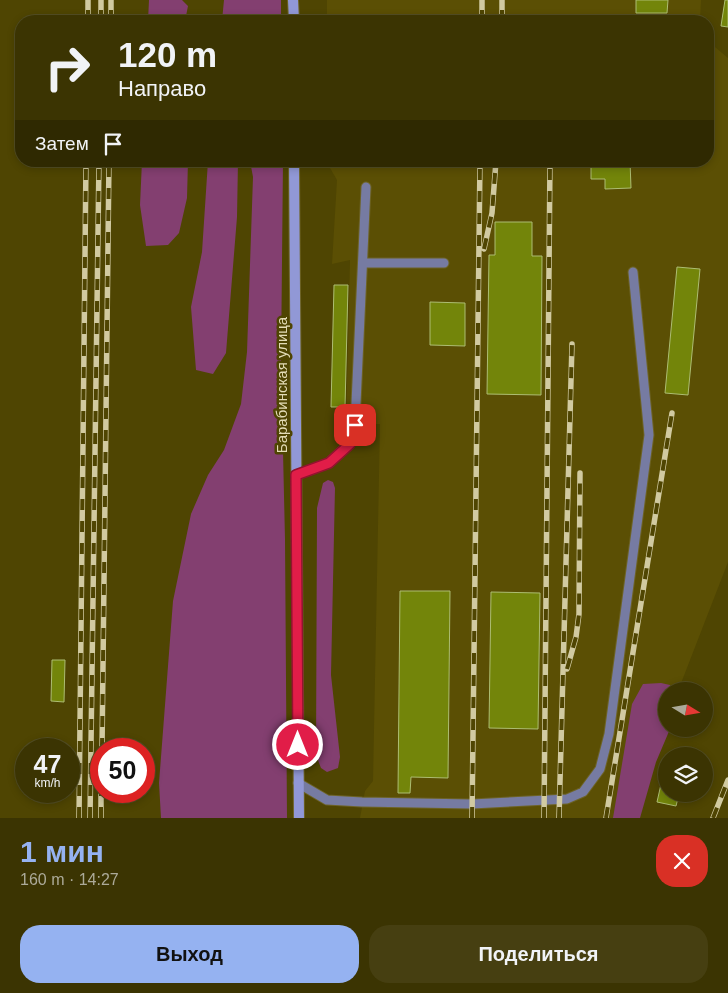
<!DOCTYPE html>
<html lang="ru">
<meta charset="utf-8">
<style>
:root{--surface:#3b3402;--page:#463f11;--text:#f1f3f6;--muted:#acaa99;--line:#544f24;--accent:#95b2f1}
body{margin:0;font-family:Arial,sans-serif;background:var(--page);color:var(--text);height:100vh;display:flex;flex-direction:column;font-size:19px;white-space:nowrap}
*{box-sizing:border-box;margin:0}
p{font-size:16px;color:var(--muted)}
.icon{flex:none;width:28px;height:28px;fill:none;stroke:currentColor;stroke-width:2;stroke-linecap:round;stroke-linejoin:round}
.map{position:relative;height:818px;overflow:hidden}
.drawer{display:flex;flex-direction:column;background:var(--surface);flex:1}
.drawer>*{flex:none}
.top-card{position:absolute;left:15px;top:15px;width:699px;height:152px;border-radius:20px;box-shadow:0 2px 8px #0003,0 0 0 1px var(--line);background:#3b3402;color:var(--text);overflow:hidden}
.needle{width:32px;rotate:101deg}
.tools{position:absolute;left:658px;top:682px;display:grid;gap:10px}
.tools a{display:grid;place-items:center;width:55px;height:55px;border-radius:50%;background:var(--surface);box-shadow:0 2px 8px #0003,0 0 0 1px var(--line);font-size:25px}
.speed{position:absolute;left:15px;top:738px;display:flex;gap:10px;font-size:25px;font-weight:700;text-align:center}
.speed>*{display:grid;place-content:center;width:65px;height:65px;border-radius:50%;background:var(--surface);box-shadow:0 2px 8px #0003,0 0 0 1px var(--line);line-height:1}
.speed small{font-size:12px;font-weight:400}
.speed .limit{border:8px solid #d22;background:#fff;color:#111}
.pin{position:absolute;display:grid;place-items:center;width:42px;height:42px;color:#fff;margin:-21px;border-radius:10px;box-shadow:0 2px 8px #0006}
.me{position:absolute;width:55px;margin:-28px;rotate:0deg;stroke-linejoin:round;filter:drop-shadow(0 0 4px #0008)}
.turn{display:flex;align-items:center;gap:18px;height:105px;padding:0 20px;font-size:22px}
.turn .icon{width:65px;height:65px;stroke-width:2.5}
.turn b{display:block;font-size:35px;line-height:42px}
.then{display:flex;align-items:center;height:48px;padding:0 20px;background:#0003;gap:10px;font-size:19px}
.round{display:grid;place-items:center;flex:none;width:52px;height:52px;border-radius:20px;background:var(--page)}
.headline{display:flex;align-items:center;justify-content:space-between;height:85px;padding:0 20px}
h1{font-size:30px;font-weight:800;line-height:38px;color:var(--accent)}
.cta{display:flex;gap:10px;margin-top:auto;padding:10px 20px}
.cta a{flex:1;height:58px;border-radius:20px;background:var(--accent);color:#111;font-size:20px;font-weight:800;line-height:58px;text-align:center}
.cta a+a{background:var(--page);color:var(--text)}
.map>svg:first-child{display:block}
.built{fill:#5b4f04}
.green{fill:#833f70}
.building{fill:#73850a;stroke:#adbd73}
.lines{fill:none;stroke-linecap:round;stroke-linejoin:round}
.service-casing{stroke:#6d6326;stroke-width:11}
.secondary-casing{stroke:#6d6326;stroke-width:12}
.service{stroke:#767ba2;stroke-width:9}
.secondary{stroke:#9198d6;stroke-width:10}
.rail-casing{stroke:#d1caa1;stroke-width:5.5}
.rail{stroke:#4f4502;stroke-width:4;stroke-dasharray:11;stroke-linecap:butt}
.route-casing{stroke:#92132f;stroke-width:12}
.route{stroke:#e11d48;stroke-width:9}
.labels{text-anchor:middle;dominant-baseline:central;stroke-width:5;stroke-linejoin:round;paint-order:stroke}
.street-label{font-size:15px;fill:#e3dcb7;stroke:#4f4502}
</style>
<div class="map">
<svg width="728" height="818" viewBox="0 0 728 818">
<rect width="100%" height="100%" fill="#4f4502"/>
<path class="built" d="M327 0H701L700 21H327Z
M708 41 728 58V562L678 691H666L634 818H360L365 791 373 781 380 424 346 425 350 260 332 264 337 180 326 161H708Z"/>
<path class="green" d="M149 0H182L188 6 185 21H148Z
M224 0H281V21H222Z
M142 161H188L187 198 179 233 168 245 146 246 140 205Z
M208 161H238L237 217 226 353 213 374 196 370 191 307 202 252Z
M250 161H283L281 363 285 539 287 818H161L159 783 173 601 191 514 208 475 224 450 241 404 247 352 253 177Z
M328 480 333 482 335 488 331 675 340 757 338 768 327 772 321 768 316 755 317 508 323 483Z
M661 683 670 685 672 691H666V729H670L656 762 640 818H613L632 704 643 684Z"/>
<path class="building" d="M636 0H668L667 13H636Z
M725 0H728V27L721 26Z
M591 161H630L631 188 605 189V179H591Z
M495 222H532V256H542L541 395 487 394 489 255H495Z
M677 267 700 269 688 395 665 393Z
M334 285H348L345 407H331Z
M430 302 465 303V346L430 345Z
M400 591H450L448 778 411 777 410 793H398Z
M491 592 540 593 538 729 489 728Z
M52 660H65L64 702 51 701Z
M669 752 688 756H668Z
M666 762V794H679L676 806 657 802Z"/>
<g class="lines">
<g class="service-casing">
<path id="service" d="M363 263H444
M296 475 329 463 350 443 355 425 366 187
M298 783 327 800 362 802 472 804 567 799 583 792 600 769 609 734 649 435 633 272"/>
</g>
<g class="secondary-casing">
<path id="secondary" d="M293 0 294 21
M294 161 299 818"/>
</g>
<use href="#service" class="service"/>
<use href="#secondary" class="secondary"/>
<g class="rail-casing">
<path id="rail" d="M88 21V0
M101 21V0
M111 21V0
M482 21V0
M502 21V0
M484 249 492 213 496 161
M567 669 576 637 579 614 580 473
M102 749 109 161
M79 818 86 161
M90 818 99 161
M101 818V791
M472 818 480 161
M544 818 550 161
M559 818 572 344
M606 818 672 413
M713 818 728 780"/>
</g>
<use href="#rail" class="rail"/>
</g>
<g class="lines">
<g class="route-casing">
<path id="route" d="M298 745 296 475 329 463 350 444 355 425"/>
</g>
<use href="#route" class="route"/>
</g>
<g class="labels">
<g class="street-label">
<text transform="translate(281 385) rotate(-90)">Барабинская улица</text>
</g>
</g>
</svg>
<div class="tools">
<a><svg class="needle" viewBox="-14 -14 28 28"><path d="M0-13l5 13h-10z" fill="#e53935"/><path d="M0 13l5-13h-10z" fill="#acaa99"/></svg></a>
<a><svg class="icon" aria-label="layers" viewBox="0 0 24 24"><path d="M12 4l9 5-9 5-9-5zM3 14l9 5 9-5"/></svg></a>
</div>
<div class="speed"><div>47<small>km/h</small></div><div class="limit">50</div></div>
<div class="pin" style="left:355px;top:425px;background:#d93025"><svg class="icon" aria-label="arrive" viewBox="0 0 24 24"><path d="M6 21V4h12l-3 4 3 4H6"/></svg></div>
<svg class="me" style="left:298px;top:745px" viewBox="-20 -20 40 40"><circle r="17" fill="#e11d48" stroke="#fff" stroke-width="3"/><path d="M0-11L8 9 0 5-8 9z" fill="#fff"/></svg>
<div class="top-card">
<div class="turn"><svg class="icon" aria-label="right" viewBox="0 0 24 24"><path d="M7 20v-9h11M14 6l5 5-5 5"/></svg><div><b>120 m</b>Направо</div></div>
<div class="then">Затем<svg class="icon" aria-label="arrive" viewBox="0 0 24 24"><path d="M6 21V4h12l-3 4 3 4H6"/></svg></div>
</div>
</div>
<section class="drawer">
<div class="headline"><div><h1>1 мин</h1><p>160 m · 14:27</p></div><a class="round" style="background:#d93025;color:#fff"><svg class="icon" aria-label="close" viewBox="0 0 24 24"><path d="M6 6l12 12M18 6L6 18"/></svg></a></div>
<div class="cta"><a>Выход</a><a>Поделиться</a></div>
</section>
